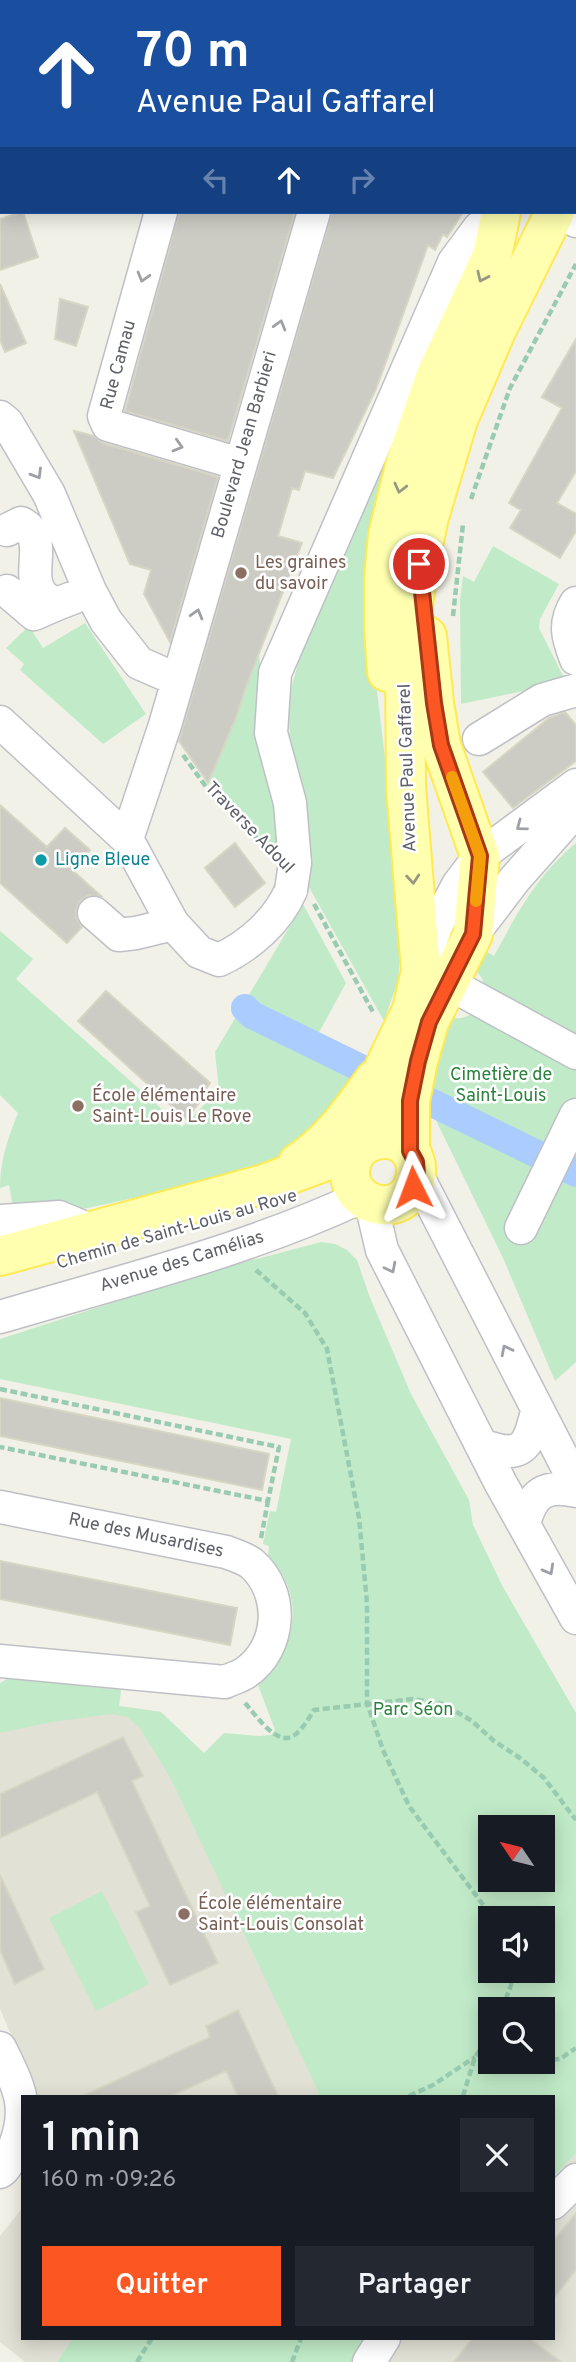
<!DOCTYPE html>
<html lang="fr">
<meta charset="utf-8">
<style>
:root{--surface:#171b24;--page:#242831;--text:#f1f3f6;--muted:#9ea1a6;--accent:#fc5623}
body{margin:0;font-family:Overpass,sans-serif;background:var(--page);color:var(--text);height:100vh;display:flex;flex-direction:column;font-size:26px;white-space:nowrap}
*{box-sizing:border-box;margin:0}
p{font-size:23px;color:var(--muted)}
.icon{flex:none;width:38px;height:38px;fill:none;stroke:currentColor;stroke-width:2;stroke-linecap:round;stroke-linejoin:round}
.map{position:relative;flex:1;overflow:hidden}
.panel{position:absolute;left:21px;top:2095px;width:534px;height:245px;display:flex;flex-direction:column;background:var(--surface);border-radius:0px;box-shadow:0 4px 18px #0003}
.panel>*{flex:none}
.guide{position:absolute;left:0px;top:0px;width:578px;height:214px;box-shadow:0 4px 18px #0003;background:#1a4fa0;color:#fff;overflow:hidden}
.needle{width:46px;rotate:305deg}
.buttons{position:absolute;left:478px;top:1815px;display:grid;gap:14px}
.buttons a{display:grid;place-items:center;width:77px;height:77px;border-radius:0px;background:var(--surface);box-shadow:0 4px 18px #0003;font-size:35px}
.pin{position:absolute;display:grid;place-items:center;width:60px;height:60px;color:#fff;margin:-30px;border:4px solid #fff;border-radius:50%;box-shadow:0 2px 7px #0007}
.me{position:absolute;width:77px;margin:-38px;rotate:357deg;stroke-linejoin:round;filter:drop-shadow(0 0 5px #0008)}
.turn{display:flex;align-items:center;gap:24px;height:147px;padding:0 21px;font-size:32px}
.turn .icon{width:91px;height:91px;stroke-width:2.5}
.turn b{display:block;font-size:49px;line-height:60px}
.lanes{display:flex;align-items:center;height:66px;padding:0 21px;background:#0003;justify-content:center;gap:35px;direction:ltr}
.lanes .off{opacity:.35}
.round{display:grid;place-items:center;flex:none;width:74px;height:74px;border-radius:0px;background:var(--page)}
.summary{display:flex;align-items:center;justify-content:space-between;height:119px;padding:0 21px}
h1{font-size:42px;font-weight:600;line-height:52px}
.cta{display:flex;gap:14px;margin-top:auto;padding:14px 21px}
.cta a{flex:1;height:80px;border-radius:0px;background:var(--accent);color:#fff;font-size:28px;font-weight:600;line-height:80px;text-align:center}
.cta a+a{background:var(--page);color:var(--text)}
.map>svg:first-child{display:block}
.education{fill:#e2e1d6}
.green{fill:#c1ebc8;fill-rule:evenodd}
.lines{fill:none;stroke-linecap:round;stroke-linejoin:round}
.canal{stroke:#acf;stroke-width:28}
.building{fill:#cdccc4;stroke:#d7d5c4;stroke-width:2}
.minor-casing{stroke:#bec0c6;stroke-width:35}
.major-casing{stroke:#ffea53;stroke-width:42}
.path{stroke:#98cbaf;stroke-width:4.5;stroke-dasharray:7 3.5;stroke-linecap:butt}
.minor{stroke:#fff;stroke-width:32}
.major{stroke:#ffffaf;stroke-width:38}
.minor-bridge-casing{stroke:#bec0c6;stroke-width:35;stroke-linecap:butt}
.minor-bridge{stroke:#fff;stroke-width:32}
.oneway{stroke:#9ea0a5}
.oneway2{stroke:#969882}
.route-casing{stroke:#a43817;stroke-width:18}
.route{stroke:#fc5623;stroke-width:12}
.slow{stroke:#f59e0b;stroke-width:12}
.education-dot{fill:#8d6e63;stroke:#fff;stroke-width:2.5}
.culture-dot{fill:#0f9aa8;stroke:#fff;stroke-width:2.5}
.labels{text-anchor:middle;dominant-baseline:central;stroke-width:5;stroke-linejoin:round;paint-order:stroke}
.street-label{font-size:18px;fill:#5e6169;stroke:#fff}
.education-label{font-size:18px;fill:#785e54;stroke:#fff;text-anchor:start}
.culture-label{font-size:18px;fill:#0d838f;stroke:#fff;text-anchor:start}
.park-label{font-size:18px;fill:#2b823d;stroke:#fff}
</style>
<div class="map">
<svg width="576" height="2362" viewBox="0 0 576 2362">
<rect width="100%" height="100%" fill="#f2f1e7"/>
<path class="education" d="M0 1683 121 1690 119 1706 161 1712 374 2046 316 2096H35L27 2072 0 2009Z
M576 2153V2362H358L369 2338H553V2177Z
M23 2207V2338H73L57 2362H25L0 2342V2236Z"/>
<path class="green" d="M401 418 367 608 395 841 390 842 400 958 398 981 384 1021 305 880 290 748 289 711 292 685 301 653Z
M493 546 559 584 540 619 539 628 566 682 461 704 460 600 463 576 474 582Z
M85 623 146 714 103 744 20 670 24 664 6 648 29 626 43 648Z
M259 652 267 760 282 859 209 782Z
M576 843V1362L555 1381 503 1258 429 1106 424 1089 451 1017C474 1025 498 991 476 971L487 952 494 956C517 913 538 874 576 843Z
M303 904 346 983 311 1047 359 1072 327 1117 286 1155 233 1176 74 1211 13 1207 9 1185 0 1188C0 1160 8 1138 18 1113L0 1095V931L33 959 16 979 182 1127 219 1090 215 1052Z
M321 1242 335 1244 347 1250 357 1260 369 1295 411 1394 469 1500 473 1525 503 1587 576 1713V2153L553 2177V2096H316L319 2093 171 1779 140 1728 127 1717 112 1714 52 1722 0 1733V1683L10 1677 121 1690 119 1706 161 1712 204 1753 224 1733 259 1736 271 1735 275 1730 258 1685C297 1646 307 1598 268 1555L269 1546 263 1544 270 1511 276 1512 291 1439 0 1379V1339L207 1272ZM490 1827H542V1880H490ZM490 1918H542V1970H490ZM490 2009H542V2062H490Z
M102 1891 149 1984 96 2011 49 1918Z
M73 2338H369L358 2362H57Z"/>
<g class="lines">
<path class="canal" d="M245 1008 252 1015 576 1173"/>
</g>
<path class="building" d="M23 212 38 257 0 270V219Z
M179 212H295L228 441 125 411Z
M332 212H463L447 237 443 234 435 250 428 245 376 389 333 478 305 471 299 490 292 488 278 536 302 543 247 684 235 720 208 783 179 741Z
M0 284 26 343 5 352 0 340Z
M60 299 88 307 76 346 55 339Z
M576 339V471L557 503 576 514V531L560 558 510 528 521 510 509 503 562 408 542 397Z
M74 431 94 436 103 443 218 477 170 642 144 594 151 570 130 564Z
M565 712 576 725V761L513 808 483 772 549 718Z
M0 805 47 847 65 828 90 850 72 870 101 896 89 895 80 901 76 910V918L82 927 67 943 0 883Z
M235 843 265 883 235 907 205 868Z
M106 991 210 1083 206 1089 208 1092 186 1119 78 1021Z
M0 1398 269 1454 262 1490 0 1436Z
M0 1561 237 1608 230 1645 0 1599Z
M123 1737 143 1776 132 1781 218 1963 170 1985 136 1912 150 1906 97 1792 0 1838V1794Z
M0 1875 44 1969 15 1984 0 1950Z
M238 2010 278 2096H238L226 2071 171 2096H83L210 2037 206 2026Z
M576 2213V2270L553 2299V2241Z
M473 2338H529L561 2362H454Z"/>
<g class="lines">
<g class="minor-casing">
<path id="minor" d="M189 0 192 2
M332 0 333 2
M161 212 104 416 108 425 240 464
M561 212 576 221
M0 417 7 423 49 494 90 591 106 621 139 663 178 680
M7 530 21 523C51 538 24 574 42 595 45 599 53 602 57 604L90 591
M7 591 34 614 57 604
M576 603C563 624 568 638 576 659
M0 722 127 839 173 924 199 952 219 960C249 946 278 921 291 890
M479 739 542 700 576 690
M127 839 165 725 314 212
M295 863 290 803 271 733 275 673 454 262 479 228 500 219
M94 913 119 935 136 933 173 924
M473 934 515 879 576 810
M423 965 436 926 458 885 480 856 576 785
M448 983 576 1053
M417 1175 576 1484
M371 1203 382 1250 500 1482 576 1618
M0 1221 59 1217 92 1231
M521 1228 576 1115
M0 1317C121 1281 246 1251 361 1197
M481 1445C521 1459 528 1450 537 1411
M0 1507 226 1552C234 1555 244 1558 251 1563 285 1592 282 1648 245 1673 239 1677 231 1679 225 1682L0 1661
M524 1524C532 1493 545 1484 576 1491
M0 2048C18 2085 31 2107 14 2148 10 2157 8 2167 0 2172
M553 2203 576 2180
M369 2362 384 2338"/>
</g>
<g class="major-casing">
<path id="major" d="M576 48V47
M387 672 384 628V579L388 535 406 462 436 375 492 256 501 212
M368 1141 385 1066 412 1010 421 971 406 787 405 660 419 564 429 517 458 420 496 331 555 212
M410 1151V1101L418 1061 429 1022 473 934 480 856 441 745 434 703 427 636
M298 1163C331 1142 352 1110 375 1079
M0 1256 264 1184 358 1149C376 1135 401 1134 413 1156 417 1165 417 1174 414 1183 399 1228 326 1198 358 1149"/>
</g>
<path class="path" d="M471 499 510 388 576 264
M453 616 463 524
M183 755 207 788 264 845
M314 904 374 1014
M256 1270 305 1313 327 1349 359 1518 367 1603V1703L383 1750 409 1806 493 1918
M0 1389 279 1447 268 1501 0 1447
M261 1538 268 1501
M245 1703C256 1715 279 1751 297 1733 304 1727 309 1718 314 1710L413 1699 443 1704 472 1721 494 1741 520 1758 544 1778 576 1820
M502 2009 511 1985 512 1970
M542 2061 560 2059 576 2048
M530 2062H535
M409 2096 433 2085 475 2057
M463 2096 475 2057 490 2036
M137 2362 152 2338
M292 2362 301 2338"/>
<use href="#minor" class="minor"/>
<use href="#major" class="major"/>
<g class="minor-bridge-casing">
<path id="minor-bridge" d="M291 890 295 863"/>
</g>
<use href="#minor-bridge" class="minor-bridge"/>
</g>
<defs><path id="oneway-chevron" d="M-2-3.5L2.5 0L-2 3.5" fill="none" stroke-width="1.6" stroke-linecap="round" stroke-linejoin="round" transform="scale(1.75)"/></defs>
<g class="oneway">
<use href="#oneway-chevron" transform="translate(143 277) rotate(106)"/>
<use href="#oneway-chevron" transform="translate(280 325) rotate(-74)"/>
<use href="#oneway-chevron" transform="translate(178 446) rotate(16)"/>
<use href="#oneway-chevron" transform="translate(37 474) rotate(59)"/>
<use href="#oneway-chevron" transform="translate(197 614) rotate(-74)"/>
<use href="#oneway-chevron" transform="translate(521 826) rotate(143)"/>
<use href="#oneway-chevron" transform="translate(391 1268) rotate(63)"/>
<use href="#oneway-chevron" transform="translate(506 1350) rotate(-117)"/>
<use href="#oneway-chevron" transform="translate(549 1570) rotate(61)"/>
</g>
<g class="oneway2">
<use href="#oneway-chevron" transform="translate(482 277) rotate(115)"/>
<use href="#oneway-chevron" transform="translate(400 488) rotate(104)"/>
<use href="#oneway-chevron" transform="translate(413 879) rotate(85)"/>
</g>
<g class="lines">
<g class="route-casing">
<path id="route" d="M413 1187 417 1175 416 1162 410 1151V1101L418 1061 429 1022 473 934 480 856 441 745 434 703 419 564"/>
</g>
<use href="#route" class="route"/>
<path class="slow" d="M452 777 480 856 476 901"/>
</g>
<g class="education-dot">
<circle cx="241" cy="573" r="7"/>
<circle cx="78" cy="1106" r="7"/>
<circle cx="184" cy="1914" r="7"/>
</g>
<circle class="culture-dot" cx="41" cy="860" r="7"/>
<g class="labels">
<g class="street-label">
<text transform="translate(119 365) rotate(-75)">Rue Camau</text>
<text transform="translate(245 445) rotate(-74)">Boulevard Jean Barbieri</text>
<text transform="translate(408 768) rotate(-92)">Avenue Paul Gaffarel</text>
<text transform="translate(249 828) rotate(46)">Traverse Adoul</text>
<text transform="translate(177 1230) rotate(-16)">Chemin de Saint-Louis au Rove</text>
<text transform="translate(182 1262) rotate(-17)">Avenue des Camélias</text>
<text transform="translate(146 1536) rotate(12)">Rue des Musardises</text>
</g>
<g class="education-label">
<text x="255" y="563">Les graines<tspan x="255" dy="21">du savoir</tspan></text>
<text x="92" y="1096">École élémentaire<tspan x="92" dy="21">Saint-Louis Le Rove</tspan></text>
<text x="198" y="1904">École élémentaire<tspan x="198" dy="21">Saint-Louis Consolat</tspan></text>
</g>
<g class="culture-label">
<text x="55" y="860">Ligne Bleue</text>
</g>
<g class="park-label">
<text x="501" y="1075">Cimetière de<tspan x="501" dy="21">Saint-Louis</tspan></text>
<text x="413" y="1710">Parc Séon</text>
</g>
</g>
</svg>
<div class="buttons">
<a><svg class="needle" viewBox="-14 -14 28 28"><path d="M0-13l5 13h-10z" fill="#e53935"/><path d="M0 13l5-13h-10z" fill="#9ea1a6"/></svg></a>
<a><svg class="icon" aria-label="sound" viewBox="0 0 24 24"><path d="M4 9h4l5-4v14l-5-4H4zM17 9q2 3 0 6"/></svg></a>
<a><svg class="icon" aria-label="search" viewBox="0 0 24 24"><circle cx="10" cy="10" r="6"/><path d="M15 15l6 6"/></svg></a>
</div>
<div class="pin" style="left:419px;top:564px;background:#d93025"><svg class="icon" aria-label="arrive" viewBox="0 0 24 24"><path d="M6 21V4h12l-3 4 3 4H6"/></svg></div>
<svg class="me" style="left:413px;top:1187px" viewBox="-20 -20 40 40"><path d="M0-17L14 15 0 8-14 15z" fill="#fc5623" stroke="#fff" stroke-width="4"/></svg>
<div class="guide">
<div class="turn"><svg class="icon" aria-label="ahead" viewBox="0 0 24 24"><path d="M12 20V5M6 11l6-6 6 6"/></svg><div><b>70 m</b>Avenue Paul Gaffarel</div></div>
<div class="lanes"><svg class="icon off" aria-label="left" viewBox="0 0 24 24"><path d="M17 20v-9H6M10 6l-5 5 5 5"/></svg><svg class="icon" aria-label="ahead" viewBox="0 0 24 24"><path d="M12 20V5M6 11l6-6 6 6"/></svg><svg class="icon off" aria-label="right" viewBox="0 0 24 24"><path d="M7 20v-9h11M14 6l5 5-5 5"/></svg></div>
</div>
<section class="panel">
<div class="summary"><div><h1>1 min</h1><p>160 m · 09:26</p></div><a class="round"><svg class="icon" aria-label="close" viewBox="0 0 24 24"><path d="M6 6l12 12M18 6L6 18"/></svg></a></div>
<div class="cta"><a>Quitter</a><a>Partager</a></div>
</section>
</div>
